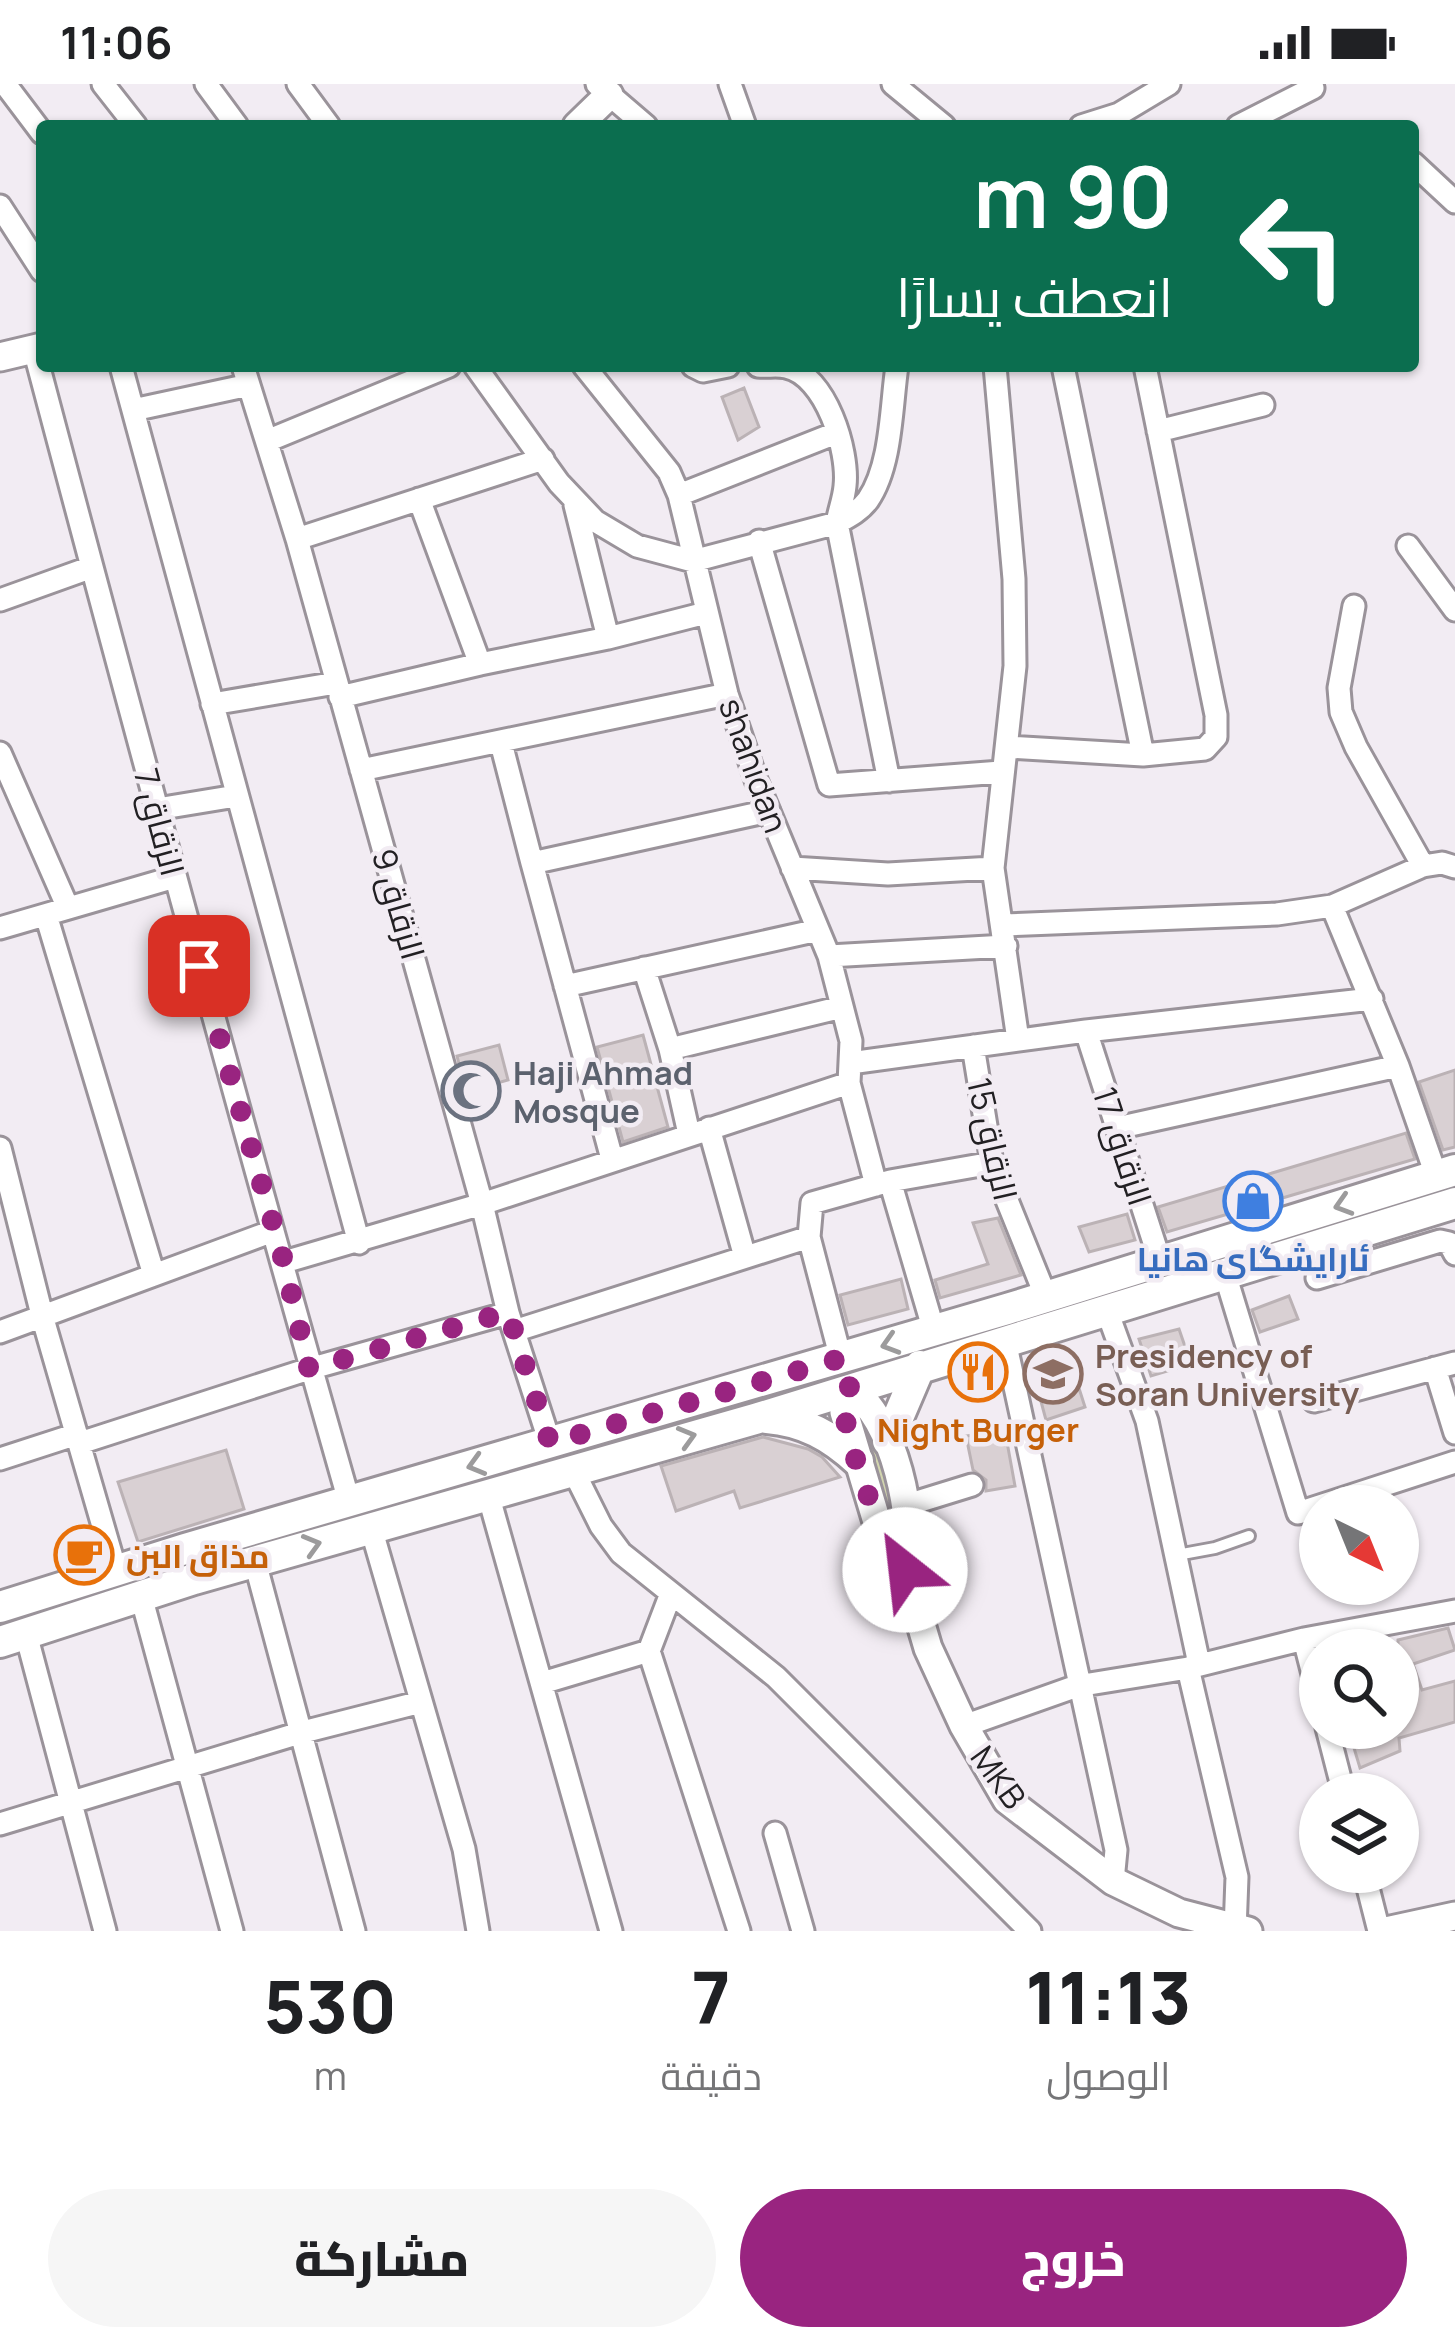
<!DOCTYPE html>
<html lang="ar">
<meta charset="utf-8">
<style>
:root{--surface:#fff;--page:#f6f6f6;--text:#202124;--muted:#757577;--accent:#992480}
body{margin:0;font-family:Manrope,Cairo,sans-serif;background:var(--page);color:var(--text);direction:rtl;height:100vh;display:flex;flex-direction:column;font-size:45px;white-space:nowrap}
*{box-sizing:border-box;margin:0}
p{font-size:39px;color:var(--muted)}
.icon{flex:none;width:66px;height:66px;fill:none;stroke:currentColor;stroke-width:2;stroke-linecap:round;stroke-linejoin:round}
.map{position:relative;height:1847px;overflow:hidden;direction:ltr}
.details{display:flex;flex-direction:column;background:var(--surface);flex:1}
.details>*{flex:none}
.banner{position:absolute;left:36px;top:36px;width:1383px;height:252px;border-radius:12px;box-shadow:0 3px 9px #0004;direction:rtl;background:#0b6e4f;color:#fff;overflow:hidden}
.needle{width:78px;rotate:137deg}
.buttons{position:absolute;left:1299px;top:1401px;display:grid;gap:24px}
.buttons a{display:grid;place-items:center;width:120px;height:120px;border-radius:50%;background:var(--surface);box-shadow:0 3px 9px #0004;font-size:60px}
.pin{position:absolute;display:grid;place-items:center;width:102px;height:102px;color:#fff;margin:-51px;border-radius:24px;box-shadow:0 6px 18px #0006}
.me{position:absolute;width:132px;margin:-66px;rotate:331deg;stroke-linejoin:round;filter:drop-shadow(0 0 9px #0008)}
.turn{display:flex;align-items:center;gap:42px;height:252px;padding:0 48px;font-size:54px}
.turn .icon{width:156px;height:156px;stroke-width:2.5}
.turn b{display:block;font-size:84px;line-height:102px}
.eta{display:flex;justify-content:space-evenly;align-items:center;height:204px;text-align:center}
.eta b{font-size:72px;font-weight:800;line-height:84px}
.cta{display:flex;gap:24px;margin-top:auto;padding:24px 48px}
.cta a{flex:1;height:138px;border-radius:72px;background:var(--accent);color:#fff;font-size:48px;font-weight:800;line-height:138px;text-align:center}
.cta a+a{background:var(--page);color:var(--text)}
.status{display:flex;justify-content:space-between;align-items:center;height:84px;padding:0 60px;background:var(--surface);direction:ltr}
.status svg{height:33px;fill:currentColor}
.map>svg:first-child{display:block}
.green{fill:#d2d5af}
.building{fill:#d9d0d3;stroke:#bbb2b5;stroke-width:3}
.lines{fill:none;stroke-linecap:round;stroke-linejoin:round}
.lane-casing{stroke:#9a939a;stroke-width:16}
.street-casing{stroke:#9a939a;stroke-width:27}
.secondary-casing{stroke:#9a939a;stroke-width:33}
.primary-casing{stroke:#9a939a;stroke-width:36}
.lane{stroke:#fff;stroke-width:10}
.street{stroke:#fff;stroke-width:21}
.secondary{stroke:#fff;stroke-width:27}
.primary{stroke:#fff;stroke-width:30}
.oneway{stroke:#9c9b9c}
.route{stroke:#992480;stroke-width:21;stroke-dasharray:0 37.8}
.labels{text-anchor:middle;dominant-baseline:central;stroke-width:9;stroke-linejoin:round;paint-order:stroke}
.street-label{font-size:33px;fill:#222023;stroke:#f2ecf3}
.worship-label{font-size:33px;font-weight:bold;fill:#5b616d;stroke:#f2ecf3;text-anchor:start}
.shop-label{font-size:33px;font-weight:bold;fill:#366cbe;stroke:#f2ecf3}
.education-label{font-size:33px;font-weight:bold;fill:#785e54;stroke:#f2ecf3;text-anchor:start}
.food-label{font-size:33px;font-weight:bold;fill:#c56008;stroke:#f2ecf3}
</style>
<div class="status"><b>11:06</b><svg viewBox="0 0 49 12"><path d="M0 12V9h3v3zM5 12V6h3v6zM10 12V3h3v9zM15 12V0h3v12zM26 1h20v11H26zM47 4h2v5h-2z"/></svg></div>
<div class="map">
<svg width="1455" height="1847" viewBox="0 0 1455 1847">
<rect width="100%" height="100%" fill="#f2ecf3"/>
<path class="green" d="M818 1291 821 1295 817 1303 0 1547V1536Z
M853 1332 872 1333 900 1452 893 1448Z"/>
<path class="building" d="M744 304 759 343 738 356 722 313Z
M643 951 668 1043 623 1058 597 963Z
M499 961 508 996 466 1008 457 972Z
M1455 986V1063L1443 1066 1419 998Z
M1406 1049 1415 1075 1167 1148 1158 1123Z
M1127 1130 1135 1156 1089 1168 1079 1143Z
M998 1134 1021 1191 940 1214 935 1196 988 1180 973 1139Z
M901 1195 908 1225 848 1241 840 1211Z
M1289 1212 1298 1235 1260 1248 1252 1226Z
M1179 1245 1191 1280 1151 1292 1139 1255Z
M1069 1273 1085 1323 1046 1336 1032 1284Z
M1005 1347 1015 1402 986 1407V1396L973 1386 966 1352Z
M763 1353 808 1365 822 1373 840 1393 740 1424 734 1407 676 1427 661 1382Z
M226 1366 244 1425 138 1458 118 1398Z
M1448 1544 1455 1566 1413 1580 1422 1606 1455 1597V1638L1399 1654 1400 1667 1360 1684 1348 1644H1398V1556Z"/>
<g class="lines">
<g class="lane-casing">
<path id="lane" d="M1177 1471 1215 1464 1249 1452"/>
</g>
<g class="street-casing">
<path id="street" d="M5 0 42 49
M103 0 136 42
M206 0 237 42
M298 0 329 42
M597 0 646 42
M730 0 745 42
M893 0 944 42
M1081 42 1119 30 1169 0
M1238 42 1313 4
M1413 79 1455 118
M0 122 42 187
M34 265C136 650 240 1035 349 1417
M121 282 359 1159
M243 282 297 455 482 1120 508 1229 550 1359
M475 282 559 399 595 437 637 462 693 477 837 439C848 433 860 427 868 416 892 381 891 322 897 282
M584 282 669 388 679 411 727 610 756 696 829 872 851 957 849 999 876 1101
M693 282 703 287 728 282
M758 282C767 283 778 281 786 283 826 291 849 367 845 402 844 414 839 427 837 439L889 697
M995 282 1014 495 1015 582 993 784 1018 956
M1063 282 1143 671
M133 326 249 301
M1158 347 1263 321
M267 357 449 282
M679 411 836 349
M297 455 543 375
M759 457 829 701 1001 688
M1408 462 1455 526
M0 516 92 483
M1354 522 1339 604 1341 628 1356 663 1423 782
M608 554 706 529
M480 580 608 554 575 421
M340 613 480 580 419 415
M212 620 336 599
M501 659 532 779 769 727
M1007 663 1143 671 1205 665 1216 653V631L1145 282
M0 669 68 824
M361 686 727 610
M157 725 236 712
M532 779 612 1075
M792 784 888 790 993 784
M1332 822 1398 982 1436 1091
M46 831 154 1191
M1004 841 1277 830 1332 822 1423 782 1442 779 1455 783
M0 844 175 793
M829 872 1006 862
M644 884 670 965 689 1050
M565 902 818 846
M1086 947 1160 1177
M973 962 992 1079 1046 1213
M670 965 842 923
M850 979 1086 947 1372 915
M709 1044 745 1173
M1117 1044 1398 982
M0 1064 43 1235 116 1487
M890 1097 934 1247
M284 1178 482 1120 849 999
M1225 1190 1298 1429 1455 1378
M1317 1194 1440 1157 1449 1159 1455 1170
M1107 1227 1147 1337 1199 1580
M514 1247 809 1153
M0 1248 273 1147
M1005 1257 1116 1766 1113 1797
M841 1275 809 1153 812 1119 890 1097 992 1079
M1435 1284 1455 1349
M1314 1317 1455 1279
M80 1359 309 1285 508 1229
M0 1375 77 1350
M573 1386 601 1442 621 1469 776 1593 1030 1847
M488 1410 611 1847
M904 1422 972 1401
M371 1444 464 1765 478 1847
M255 1478 354 1847
M141 1512 232 1847
M670 1512 649 1567 739 1847
M26 1550 105 1847
M1304 1555 1320 1618
M1188 1584 1237 1793 1235 1847
M542 1599 649 1567
M964 1642 1077 1602 1188 1584 1304 1555 1455 1527
M1327 1644 1344 1710
M0 1740 303 1648 421 1618
M775 1749 803 1847
M1364 1788 1379 1847"/>
</g>
<g class="secondary-casing">
<path id="secondary" d="M577 42 609 11
M0 273 42 263
M905 1486C917 1438 894 1332 850 1305L844 1328 880 1448 905 1486 928 1564 964 1642 1007 1716 1113 1797 1179 1829 1248 1847
M1386 1847 1455 1832"/>
</g>
<g class="primary-casing">
<path id="primary" d="M767 1334C804 1337 831 1352 858 1377
M888 1357 920 1282
M0 1523 185 1465 1007 1225 1455 1086
M0 1558 194 1495 755 1335 1455 1119"/>
</g>
<use href="#lane" class="lane"/>
<use href="#street" class="street"/>
<use href="#secondary" class="secondary"/>
<use href="#primary" class="primary"/>
</g>
<defs><path id="oneway-chevron" d="M-2-3.5L2.5 0L-2 3.5" fill="none" stroke-width="1.6" stroke-linecap="round" stroke-linejoin="round" transform="scale(3)"/></defs>
<g class="oneway">
<use href="#oneway-chevron" transform="translate(1343 1121) rotate(163)"/>
<use href="#oneway-chevron" transform="translate(890 1260) rotate(163)"/>
<use href="#oneway-chevron" transform="translate(687 1353) rotate(-16)"/>
<use href="#oneway-chevron" transform="translate(476 1381) rotate(164)"/>
<use href="#oneway-chevron" transform="translate(312 1461) rotate(-16)"/>
</g>
<g class="lines">
<path class="route" d="M199 882 284 1178 309 1285 508 1228 550 1359 842 1274 850 1305C846 1312 844 1314 844 1322 844 1354 884 1463 905 1486"/>
</g>
<defs>
<g id="mosque-ring" transform="scale(3)"><circle r="9.5" fill="#f2ecf3" stroke="#6b7280" stroke-width="1.5"/><path d="M3.5-4.9A6 6 0 1 0 3.5 4.9A5 5 0 1 1 3.5-4.9Z" fill="#6b7280"/></g>
<g id="shop-ring" transform="scale(3)"><circle r="9.5" fill="#f2ecf3" stroke="#3f7fe0" stroke-width="1.5"/><path d="M-5-2.5h2.3a2.7 3.5 0 0 1 5.4 0H5L5.5 6h-11ZM-1.5-2.5h3a1.5 2.3 0 0 0-3 0Z" fill="#3f7fe0"/></g>
<g id="restaurant-ring" transform="scale(3)"><circle r="9.5" fill="#f2ecf3" stroke="#e8710a" stroke-width="1.5"/><path d="M-5-6h1v4h1v-4h1v4h1v-4h1v5L-1.5 .5V6h-2V.5L-5-1ZM5-6V6H3V1.5H1.5Q1.5-4 5-6Z" fill="#e8710a"/></g>
<g id="university-ring" transform="scale(3)"><circle r="9.5" fill="#f2ecf3" stroke="#8d6e63" stroke-width="1.5"/><path d="M0-5L7-2L0 1L-7-2ZM-4 1L0 2.5L4 1V4Q0 6-4 4Z" fill="#8d6e63"/></g>
<g id="cafe-ring" transform="scale(3)"><circle r="9.5" fill="#f2ecf3" stroke="#e8710a" stroke-width="1.5"/><path d="M-5.5-4.5H6V0H3Q3 3.5 0 3.5H-2.5Q-5.5 3.5-5.5 0ZM3-3.2v2h1.7v-2ZM-6 4.5H4V6H-6Z" fill="#e8710a"/></g>
</defs>
<g fill-rule="evenodd">
<use href="#mosque-ring" x="471" y="1007"/>
<use href="#shop-ring" x="1253" y="1117"/>
<use href="#restaurant-ring" x="978" y="1288"/>
<use href="#university-ring" x="1053" y="1290"/>
<use href="#cafe-ring" x="84" y="1471"/>
</g>
<g class="labels">
<g class="street-label">
<text transform="translate(754 681) rotate(70)">shahidan</text>
<text transform="translate(160 738) rotate(75)">الزقاق 7</text>
<text transform="translate(399 820) rotate(74)">الزقاق 9</text>
<text transform="translate(993 1055) rotate(77)">الزقاق 15</text>
<text transform="translate(1123 1062) rotate(72)">الزقاق 17</text>
<text transform="translate(999 1693) rotate(54)">MKB</text>
</g>
<g class="worship-label">
<text x="513" y="988">Haji Ahmad<tspan x="513" dy="38">Mosque</tspan></text>
</g>
<g class="shop-label">
<text x="1253" y="1174">ئارایشگای هانیا</text>
</g>
<g class="education-label">
<text x="1095" y="1271">Presidency of<tspan x="1095" dy="38">Soran University</tspan></text>
</g>
<g class="food-label">
<text x="978" y="1345">Night Burger</text>
<text x="126" y="1471" text-anchor="start">مذاق البن</text>
</g>
</g>
</svg>
<div class="buttons">
<a><svg class="needle" viewBox="-14 -14 28 28"><path d="M0-13l5 13h-10z" fill="#e53935"/><path d="M0 13l5-13h-10z" fill="#757577"/></svg></a>
<a><svg class="icon" aria-label="search" viewBox="0 0 24 24"><circle cx="10" cy="10" r="6"/><path d="M15 15l6 6"/></svg></a>
<a><svg class="icon" aria-label="layers" viewBox="0 0 24 24"><path d="M12 4l9 5-9 5-9-5zM3 14l9 5 9-5"/></svg></a>
</div>
<div class="pin" style="left:199px;top:882px;background:#d93025"><svg class="icon" aria-label="arrive" viewBox="0 0 24 24"><path d="M6 21V4h12l-3 4 3 4H6"/></svg></div>
<svg class="me" style="left:905px;top:1486px" viewBox="-20 -20 40 40"><circle r="19" fill="#fff"/><path d="M0-13L10 11 0 6-10 11z" fill="#992480"/></svg>
<div class="banner">
<div class="turn"><svg class="icon" aria-label="left" viewBox="0 0 24 24"><path d="M17 20v-9H6M10 6l-5 5 5 5"/></svg><div><b>90 m</b>انعطف يسارًا</div></div>
</div>
</div>
<section class="details">
<div class="eta">
<div><b>11:13</b><p>الوصول</p></div>
<div><b>7</b><p>دقيقة</p></div>
<div><b>530</b><p>m</p></div>
</div>
<div class="cta"><a>خروج</a><a>مشاركة</a></div>
</section>
